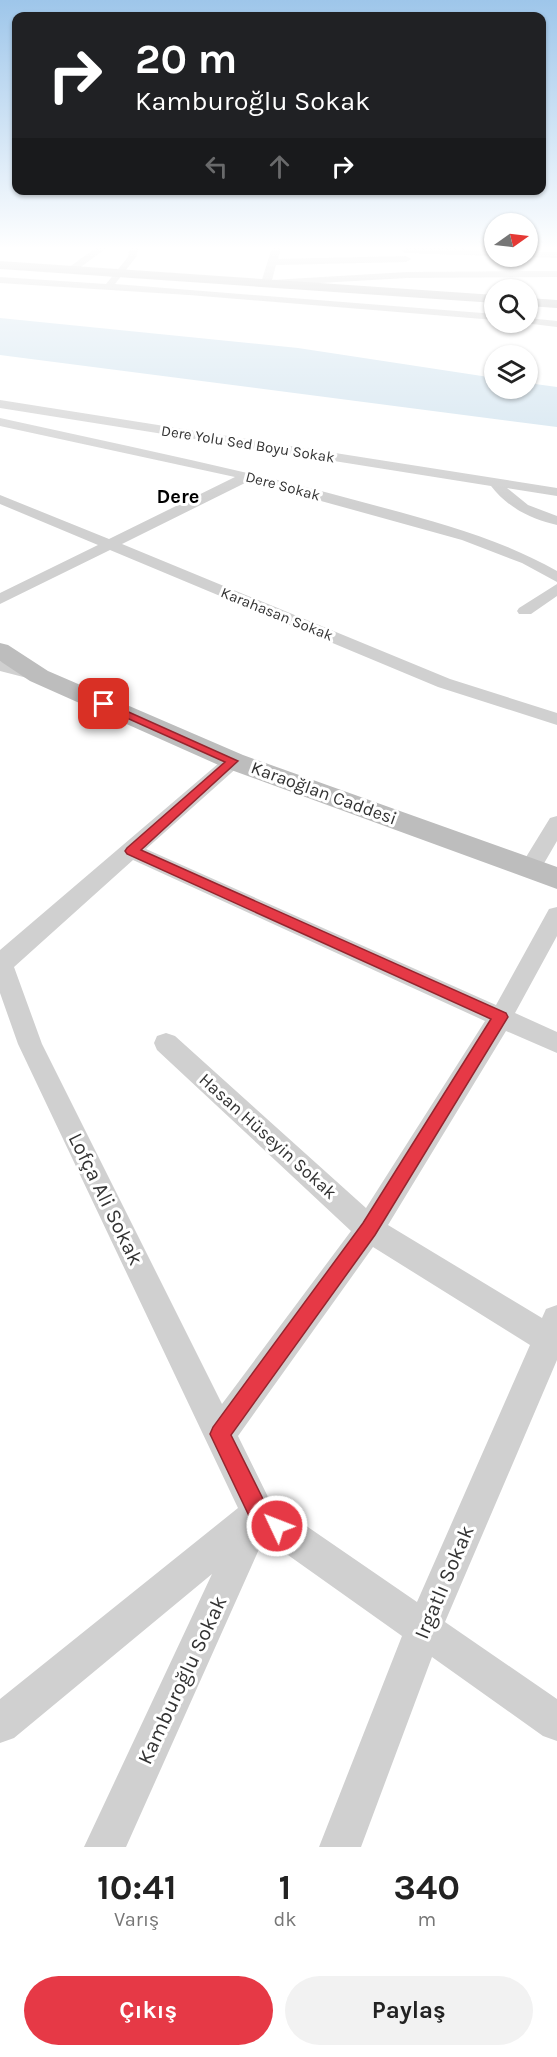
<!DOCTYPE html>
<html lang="tr">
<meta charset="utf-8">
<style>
:root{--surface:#fff;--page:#f2f2f2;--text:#222;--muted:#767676;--accent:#e63946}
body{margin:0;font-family:Karla,sans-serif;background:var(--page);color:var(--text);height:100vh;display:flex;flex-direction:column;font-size:22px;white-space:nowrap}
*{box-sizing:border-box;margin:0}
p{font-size:20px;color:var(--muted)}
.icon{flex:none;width:33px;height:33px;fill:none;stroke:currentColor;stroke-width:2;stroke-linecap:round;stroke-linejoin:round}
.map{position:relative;height:1847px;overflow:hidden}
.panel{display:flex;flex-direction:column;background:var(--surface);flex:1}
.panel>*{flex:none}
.top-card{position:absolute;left:12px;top:12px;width:534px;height:183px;border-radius:12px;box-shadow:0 2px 4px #0004;background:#202124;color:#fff;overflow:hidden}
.needle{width:39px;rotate:76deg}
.fabs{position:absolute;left:484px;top:213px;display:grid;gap:12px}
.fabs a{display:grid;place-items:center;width:54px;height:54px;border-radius:50%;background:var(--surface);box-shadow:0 2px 4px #0004;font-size:30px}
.pin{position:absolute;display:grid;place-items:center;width:51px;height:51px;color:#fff;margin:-26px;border-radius:12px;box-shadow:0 3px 9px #0006}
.me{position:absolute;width:66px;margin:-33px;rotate:313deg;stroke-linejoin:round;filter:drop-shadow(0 0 4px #0008)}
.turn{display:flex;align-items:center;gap:21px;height:126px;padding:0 24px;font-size:27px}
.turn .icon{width:78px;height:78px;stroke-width:2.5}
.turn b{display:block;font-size:42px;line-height:51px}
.lanes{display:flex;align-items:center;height:57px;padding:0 24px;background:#0003;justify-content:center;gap:30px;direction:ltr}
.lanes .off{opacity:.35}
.eta{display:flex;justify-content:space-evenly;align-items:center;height:102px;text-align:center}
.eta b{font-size:36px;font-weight:700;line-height:42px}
.primary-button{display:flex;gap:12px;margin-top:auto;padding:12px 24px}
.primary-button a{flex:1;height:69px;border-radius:36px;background:var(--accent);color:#fff;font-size:24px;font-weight:700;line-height:69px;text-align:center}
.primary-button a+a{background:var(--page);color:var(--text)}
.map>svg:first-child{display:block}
.water{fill:#cfe2ee}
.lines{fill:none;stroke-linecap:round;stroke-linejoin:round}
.street{fill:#d0d0d0;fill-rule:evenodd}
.secondary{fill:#bdbdbd;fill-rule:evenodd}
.route{fill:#e63946;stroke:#96252e;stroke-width:1.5}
.labels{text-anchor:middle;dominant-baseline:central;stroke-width:6;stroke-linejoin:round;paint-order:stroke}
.far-street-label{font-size:15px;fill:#333;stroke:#fff}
.street-label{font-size:18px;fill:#333;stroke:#fff}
.far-district-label{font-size:20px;font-weight:bold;fill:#000;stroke:#fff}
.near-street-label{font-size:21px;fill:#333;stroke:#fff}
</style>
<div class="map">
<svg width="557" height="1847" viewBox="0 0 557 1847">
<rect width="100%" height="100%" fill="#fff"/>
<path class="water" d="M0 318 298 348 495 378V388H528V383L557 387V427L0 355Z"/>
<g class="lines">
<path class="street" d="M97 247H108L74 272H68V268Z
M130 247H139L136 257 115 284 495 314V320L189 295 0 283V277L106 284 128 257Z
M272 247H281L278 259 406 256 411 259 406 262 276 265 272 280 407 272 557 271V277L407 278 266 286 261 283Z
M409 247 495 250V256L405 253 401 250Z
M528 252H557V258L525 257 528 256Z
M528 318 557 321V327L524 323 528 322Z
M0 400 557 488V496L507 488 528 505 557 516V525C531 519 508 508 491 486L0 408Z
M0 418C117 444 235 468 351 499 421 518 494 535 557 571V582L522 563 462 540 249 481 122 544 450 679 557 713V725L438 687 110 550 0 604V593L98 545 0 504V495L109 539 235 477 0 426Z
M557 584V596L531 614H519L517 611 519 608Z
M0 661 45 672 48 676 45 680 39 681 0 671Z
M233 755 240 757 243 761 240 765 146 849 496 1005 549 909 557 907V936L515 1013 557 1032V1053L506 1031 388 1225 542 1318 546 1309 557 1305V1360L445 1622 557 1699V1741L543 1736 432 1657 361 1847H319L402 1636 264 1538 126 1847H84L212 1574 14 1738 0 1743V1699L238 1508 18 1044 0 993V950L226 757ZM133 860 485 1021 366 1208 175 1036 166 1033 157 1036 154 1043 157 1050 351 1231 222 1404 42 1044 14 967ZM373 1247 530 1345 417 1602 270 1501 238 1436Z
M557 816V841L539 872 531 874 523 872 520 867 523 862 550 818Z"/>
<path class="secondary" d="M0 261 495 295V303L0 269Z
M528 298 557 300V308L528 306Z
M0 643 8 645 48 671 243 755 557 867V889L223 767 30 681 0 661Z"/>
</g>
<linearGradient id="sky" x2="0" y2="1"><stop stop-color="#9ec6ea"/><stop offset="0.49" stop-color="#fff"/><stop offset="1" stop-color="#fff" stop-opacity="0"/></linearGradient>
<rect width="557" height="506" fill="url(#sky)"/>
<path class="route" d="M104 701 238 761 141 850 506 1013 508 1017 375 1235 231 1435 266 1505 284 1518 287 1526 284 1533 277 1536 251 1520 210 1434 213 1427 363 1223 491 1019 127 854 125 851 127 848 225 762 100 706V702Z"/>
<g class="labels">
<g class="far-street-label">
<text transform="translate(248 444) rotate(9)">Dere Yolu Sed Boyu Sokak</text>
<text transform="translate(283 486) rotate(15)">Dere Sokak</text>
<text transform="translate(277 614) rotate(22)">Karahasan Sokak</text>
</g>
<g class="street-label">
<text transform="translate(324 793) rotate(20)">Karaoğlan Caddesi</text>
<text transform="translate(268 1136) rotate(42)">Hasan Hüseyin Sokak</text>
</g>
<g class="far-district-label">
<text x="178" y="496">Dere</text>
</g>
<g class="near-street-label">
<text transform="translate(106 1199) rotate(64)">Lofça Ali Sokak</text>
<text transform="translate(444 1582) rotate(-67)">Irgatlı Sokak</text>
<text transform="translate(182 1680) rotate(-65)">Kamburoğlu Sokak</text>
</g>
</g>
</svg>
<div class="fabs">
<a><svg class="needle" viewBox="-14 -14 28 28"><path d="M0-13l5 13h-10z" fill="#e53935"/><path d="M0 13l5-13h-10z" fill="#767676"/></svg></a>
<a><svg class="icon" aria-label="search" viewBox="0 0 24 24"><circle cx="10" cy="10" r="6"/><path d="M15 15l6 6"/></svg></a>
<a><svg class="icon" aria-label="layers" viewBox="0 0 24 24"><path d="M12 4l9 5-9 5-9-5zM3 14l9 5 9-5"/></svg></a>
</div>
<div class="pin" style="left:104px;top:704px;background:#d93025"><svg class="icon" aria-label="arrive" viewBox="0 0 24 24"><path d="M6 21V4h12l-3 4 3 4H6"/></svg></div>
<svg class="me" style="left:277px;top:1526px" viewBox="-20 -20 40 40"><circle r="17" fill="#e63946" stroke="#fff" stroke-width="3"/><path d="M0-11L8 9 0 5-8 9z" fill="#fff"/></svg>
<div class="top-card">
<div class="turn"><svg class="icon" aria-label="right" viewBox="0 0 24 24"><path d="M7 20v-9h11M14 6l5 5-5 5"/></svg><div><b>20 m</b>Kamburoğlu Sokak</div></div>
<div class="lanes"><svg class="icon off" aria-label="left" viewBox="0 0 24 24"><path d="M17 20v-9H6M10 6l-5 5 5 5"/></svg><svg class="icon off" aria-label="ahead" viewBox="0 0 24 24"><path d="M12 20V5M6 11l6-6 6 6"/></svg><svg class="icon" aria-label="right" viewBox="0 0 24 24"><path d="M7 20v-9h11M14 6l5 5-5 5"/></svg></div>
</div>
</div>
<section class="panel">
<div class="eta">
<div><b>10:41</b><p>Varış</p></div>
<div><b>1</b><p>dk</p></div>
<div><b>340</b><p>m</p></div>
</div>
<div class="primary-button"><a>Çıkış</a><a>Paylaş</a></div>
</section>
